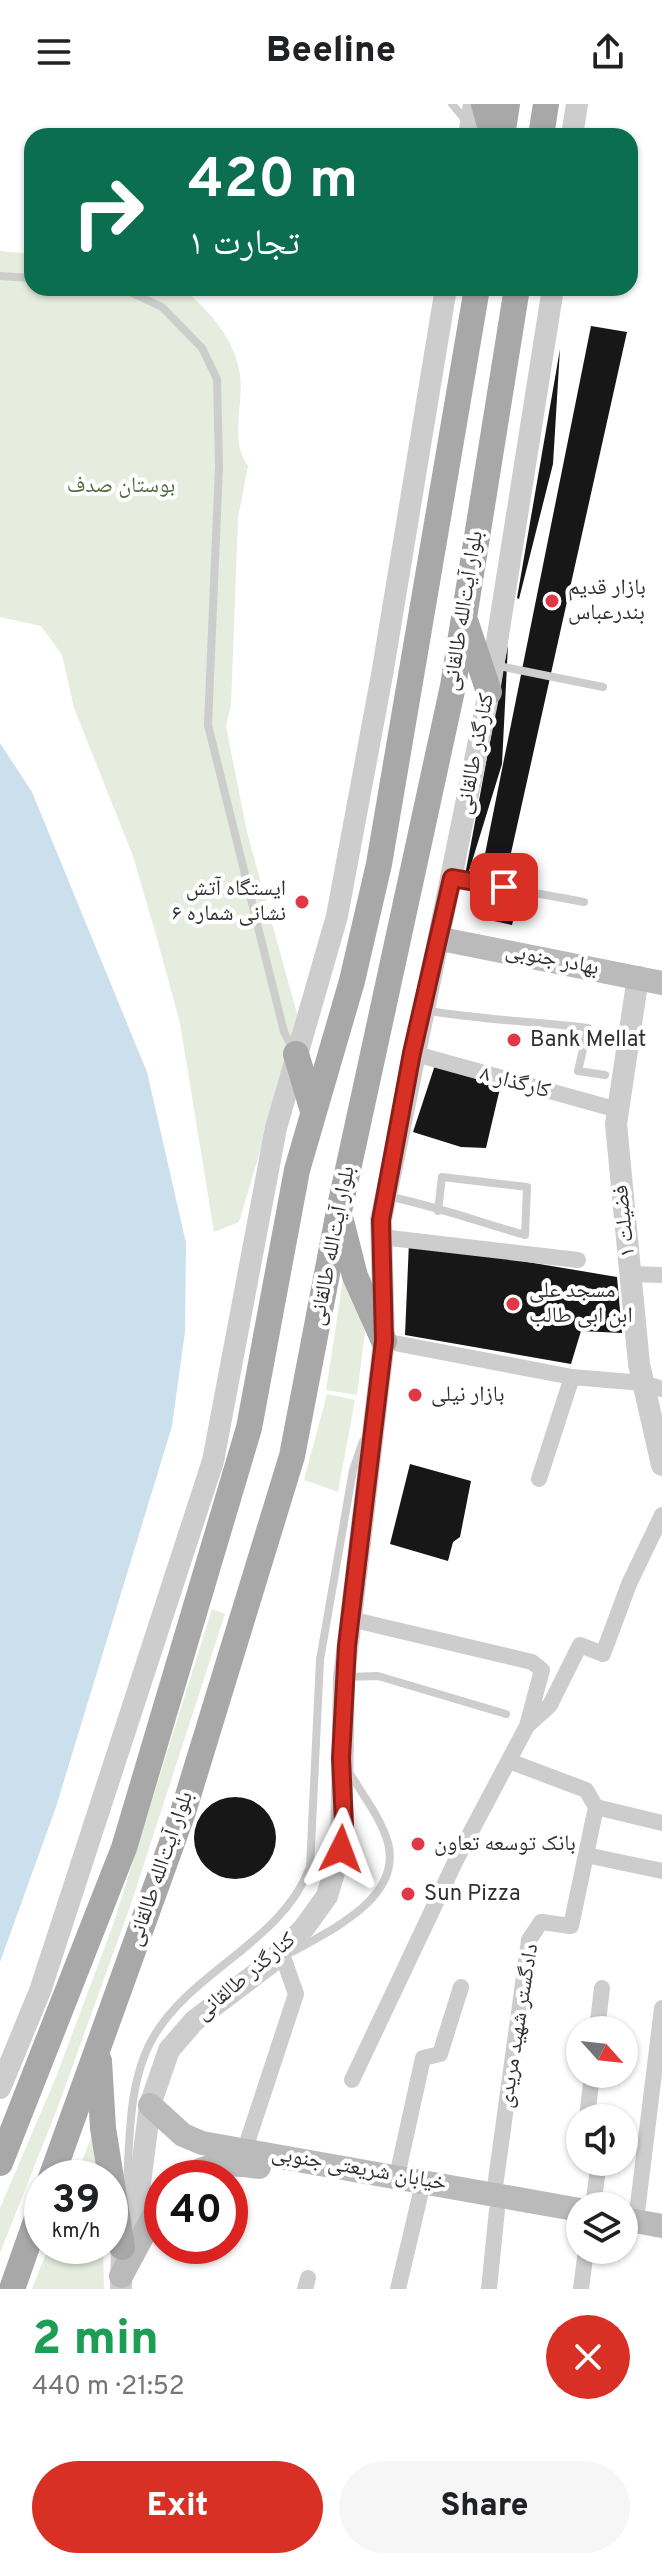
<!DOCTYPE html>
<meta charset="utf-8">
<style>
:root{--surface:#fff;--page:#f6f6f6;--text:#202124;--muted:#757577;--accent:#d93025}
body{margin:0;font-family:Overpass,"Noto Naskh Arabic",sans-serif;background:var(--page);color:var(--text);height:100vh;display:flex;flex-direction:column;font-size:30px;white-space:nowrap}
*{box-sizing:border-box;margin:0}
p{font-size:26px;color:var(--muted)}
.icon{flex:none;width:44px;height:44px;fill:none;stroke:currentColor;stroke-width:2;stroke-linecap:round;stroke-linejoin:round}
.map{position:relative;height:2185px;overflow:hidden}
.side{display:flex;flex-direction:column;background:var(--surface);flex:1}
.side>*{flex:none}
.top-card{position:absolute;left:24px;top:24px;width:614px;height:168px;border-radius:24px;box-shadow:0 2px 6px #0004;background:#0b6e4f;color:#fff;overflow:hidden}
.needle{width:52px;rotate:117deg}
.buttons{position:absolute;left:566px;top:1912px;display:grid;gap:16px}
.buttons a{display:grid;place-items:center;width:72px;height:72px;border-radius:50%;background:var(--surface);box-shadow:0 2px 6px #0004;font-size:40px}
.speed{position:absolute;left:24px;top:2056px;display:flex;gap:16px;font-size:40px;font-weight:700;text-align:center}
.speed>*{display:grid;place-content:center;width:104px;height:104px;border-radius:50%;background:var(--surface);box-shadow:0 2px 6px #0004;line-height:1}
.speed small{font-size:20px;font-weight:400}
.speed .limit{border:12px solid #d22;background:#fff;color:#111}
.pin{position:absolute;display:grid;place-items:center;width:68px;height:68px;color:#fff;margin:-34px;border-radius:16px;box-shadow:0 4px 12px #0006}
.me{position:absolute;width:88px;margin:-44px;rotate:3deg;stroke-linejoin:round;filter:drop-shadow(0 0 6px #0008)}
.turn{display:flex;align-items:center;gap:28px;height:168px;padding:0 32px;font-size:36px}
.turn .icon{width:104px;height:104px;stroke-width:2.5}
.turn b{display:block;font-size:56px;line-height:68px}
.round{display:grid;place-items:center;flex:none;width:84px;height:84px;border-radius:42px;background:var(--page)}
.head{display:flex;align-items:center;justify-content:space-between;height:136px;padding:0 32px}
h1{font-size:48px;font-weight:800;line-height:60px;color:#1e9e55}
.button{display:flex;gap:16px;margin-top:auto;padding:16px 32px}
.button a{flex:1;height:92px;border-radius:48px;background:var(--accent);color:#fff;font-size:32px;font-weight:800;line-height:92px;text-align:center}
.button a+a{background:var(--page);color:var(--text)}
header{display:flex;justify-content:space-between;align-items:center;height:104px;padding:0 32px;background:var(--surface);font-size:36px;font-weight:800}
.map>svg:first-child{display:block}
.green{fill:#e6ecde}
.water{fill:#cbe0ec}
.building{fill:#171717}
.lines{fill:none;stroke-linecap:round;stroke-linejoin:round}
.service{stroke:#cdcdcd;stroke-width:8}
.minor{stroke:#cdcdcd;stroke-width:16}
.tertiary{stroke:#cdcdcd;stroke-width:22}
.secondary{stroke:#bababa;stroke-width:24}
.primary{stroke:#a8a8a8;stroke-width:26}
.route-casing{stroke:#8d1f18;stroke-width:20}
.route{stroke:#d93025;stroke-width:14}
.poi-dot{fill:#e13848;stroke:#fff;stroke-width:3}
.labels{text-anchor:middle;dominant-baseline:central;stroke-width:8;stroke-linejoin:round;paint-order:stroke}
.park-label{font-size:22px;fill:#546b3e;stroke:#fff}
.poi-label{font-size:22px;fill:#303030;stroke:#fff;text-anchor:start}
.street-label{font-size:22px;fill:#303030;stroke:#fff}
</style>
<header><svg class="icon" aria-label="menu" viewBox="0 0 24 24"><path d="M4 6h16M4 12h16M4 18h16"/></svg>Beeline<svg class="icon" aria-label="share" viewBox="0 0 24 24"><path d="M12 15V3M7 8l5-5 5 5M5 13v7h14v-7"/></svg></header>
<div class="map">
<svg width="662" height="2185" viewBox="0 0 662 2185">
<rect width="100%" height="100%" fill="#fff"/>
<path class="green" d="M0 147 32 150V184H182C209 206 235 235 240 271 244 301 229 336 248 362L238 414 231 601 226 622 247 728 299 917 239 1118 214 1128 180 919 156 831 133 752 74 604 62 551 41 522 0 513Z
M344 1169 365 1228 357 1291 326 1286Z
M327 1290 355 1296 338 1388 304 1376Z
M212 1505 225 1510 132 1797 59 2000 0 2149V2104L56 1973 113 1821Z
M92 2032 97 2074H75Z
M49 2142H103L104 2185H32Z"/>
<path class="water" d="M0 639 32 688 147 968 186 1139 185 1228 172 1322 56 1703 0 1858Z"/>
<path class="building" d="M591 222 627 228 507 767 482 765Z
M560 245 553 360 519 495 517 494Z
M508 541 502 660 466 777H464Z
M482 782 520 790 512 821 480 814 478 803Z
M435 961 501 980 486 1044 461 1043 413 1028Z
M409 1138 617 1173 622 1229 581 1227 571 1260 405 1231Z
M410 1360 471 1377 460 1433 453 1438 448 1457 390 1440Z
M194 1734a41 41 0 1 1 82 0a41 41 0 1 1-82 0Z"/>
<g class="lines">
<path class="service" d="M452 0 467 18
M0 172 32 174
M108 184 130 188 162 203 202 244 217 275 219 362 208 621 284 928 293 945
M494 561 603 583
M452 774 584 798
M424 906C478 916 533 917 588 924L578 967 605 971
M386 1092C433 1101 479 1118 525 1131L527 1083 442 1073 438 1107
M345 1573 378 1572 506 1610
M294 1847C332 1825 402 1794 388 1739 381 1714 362 1690 349 1668
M126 2099C130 2045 126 1979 154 1932 194 1865 282 1838 310 1763L320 1556 353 1366 363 1337"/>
<path class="minor" d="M412 949 618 1006
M381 1133 578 1156
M630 1170 662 1171
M384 1237 572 1273 643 1279 662 1285
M539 1375 572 1273
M350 1515 532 1558 542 1566 527 1622 456 1756 352 1976
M528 1621 550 1601 580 1541 603 1550 629 1480 662 1411
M596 1703 662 1719
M586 1751 662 1767
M597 1926 602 1884
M587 2014 592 1970
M245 2045 296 1890 283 1853
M397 2072 423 1954 440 1950 461 1883
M494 2090 529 1836 541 1818 571 1822 596 1703 586 1686 509 1657
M593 2102 599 2058
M636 2117 662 1904
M305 2185 308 2174
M398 2185 420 2092
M489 2185 497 2106
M581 2185 586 2146"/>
<path class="tertiary" d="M469 32 474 0
M572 32 577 0
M638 873 616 1020 639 1260 662 1361
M0 1984 40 1887 213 1357 276 1024 337 812 382 571 446 184
M121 2185 122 2143 137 2103 150 2001 169 1946 194 1917 269 1860 304 1824 327 1792 341 1745 344 1573 384 1237 381 1116 489 588 553 184"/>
<path class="secondary" d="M441 835 662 879
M150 2001 183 2031 202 2039 580 2106
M185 2074C209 2058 232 2059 259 2063
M624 2115 662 2122
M121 2172 162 2096"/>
<path class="primary" d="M484 0 493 32
M502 32 507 0
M541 32 546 0
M466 519 489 588
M296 950 313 1007
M341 1117 355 1172 384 1237
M99 1957 103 2024 122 2143
M0 2059 124 1744 249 1324 297 1066 352 877 379 760 477 184
M51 2074 183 1708 292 1352 339 1107 453 582 517 184
M12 2185 42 2100"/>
</g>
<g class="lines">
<g class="route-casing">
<path id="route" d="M341 1745 344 1720 341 1654 347 1542 384 1237 381 1116 412 949 452 774 504 783"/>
</g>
<use href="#route" class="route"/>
</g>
<g class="poi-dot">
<circle cx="552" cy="497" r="8"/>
<circle cx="302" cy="798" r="8"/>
<circle cx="514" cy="936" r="8"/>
<circle cx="513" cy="1200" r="8"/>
<circle cx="415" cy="1291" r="8"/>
<circle cx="418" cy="1740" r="8"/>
<circle cx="408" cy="1790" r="8"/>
</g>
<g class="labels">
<g class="park-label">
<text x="121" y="382">بوستان صدف</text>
</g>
<g class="poi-label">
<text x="568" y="484">بازار قدیم<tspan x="568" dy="25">بندرعباس</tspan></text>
<text x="286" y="785" text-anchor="end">ایستگاه آتش<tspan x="286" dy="25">نشانی شماره ۶</tspan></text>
<text x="530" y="936">Bank Mellat</text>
<text x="529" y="1187">مسجد علی<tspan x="529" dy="25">ابن ابی طالب</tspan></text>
<text x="431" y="1291">بازار نیلی</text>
<text x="434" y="1740">بانک توسعه تعاون</text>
<text x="424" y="1790">Sun Pizza</text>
</g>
<g class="street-label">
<text transform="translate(464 507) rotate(-81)">بلوار آیت‌الله طالقانی</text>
<text transform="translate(476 650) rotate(-79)">کنارگذر طالقانی</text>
<text transform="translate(552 856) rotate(11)">بهادر جنوبی</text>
<text transform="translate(515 979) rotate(15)">کارگذار ۸</text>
<text transform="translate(625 1117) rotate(-96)">فضیلت ۱</text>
<text transform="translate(333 1142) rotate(-79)">بلوار آیت‌الله طالقانی</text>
<text transform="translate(161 1765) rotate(-71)">بلوار آیت‌الله طالقانی</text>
<text transform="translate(246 1873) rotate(-40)">کنارگذر طالقانی</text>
<text transform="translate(519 1922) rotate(-81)">دادگستر شهید مریدی</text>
<text transform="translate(359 2065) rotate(10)">خیابان شریعتی جنوبی</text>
</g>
</g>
</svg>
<div class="buttons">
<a><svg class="needle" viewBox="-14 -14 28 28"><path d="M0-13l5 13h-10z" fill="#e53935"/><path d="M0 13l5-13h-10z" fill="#757577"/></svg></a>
<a><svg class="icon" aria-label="sound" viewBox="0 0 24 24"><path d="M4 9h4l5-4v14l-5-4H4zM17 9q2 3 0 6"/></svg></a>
<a><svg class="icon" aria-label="layers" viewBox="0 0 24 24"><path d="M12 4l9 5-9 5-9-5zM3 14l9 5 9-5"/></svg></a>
</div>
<div class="speed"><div>39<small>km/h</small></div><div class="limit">40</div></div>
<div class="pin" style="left:504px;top:783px;background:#d93025"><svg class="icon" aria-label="arrive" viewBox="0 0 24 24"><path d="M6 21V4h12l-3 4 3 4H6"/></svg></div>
<svg class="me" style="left:341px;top:1745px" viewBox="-20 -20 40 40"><path d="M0-17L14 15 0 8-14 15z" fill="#d93025" stroke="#fff" stroke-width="4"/></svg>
<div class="top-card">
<div class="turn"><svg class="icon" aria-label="right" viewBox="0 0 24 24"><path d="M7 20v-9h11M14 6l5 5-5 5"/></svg><div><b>420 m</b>تجارت ۱</div></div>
</div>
</div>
<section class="side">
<div class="head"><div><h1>2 min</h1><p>440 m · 21:52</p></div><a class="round" style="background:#d93025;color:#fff"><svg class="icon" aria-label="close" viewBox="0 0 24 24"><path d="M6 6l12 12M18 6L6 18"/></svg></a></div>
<div class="button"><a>Exit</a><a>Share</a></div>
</section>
